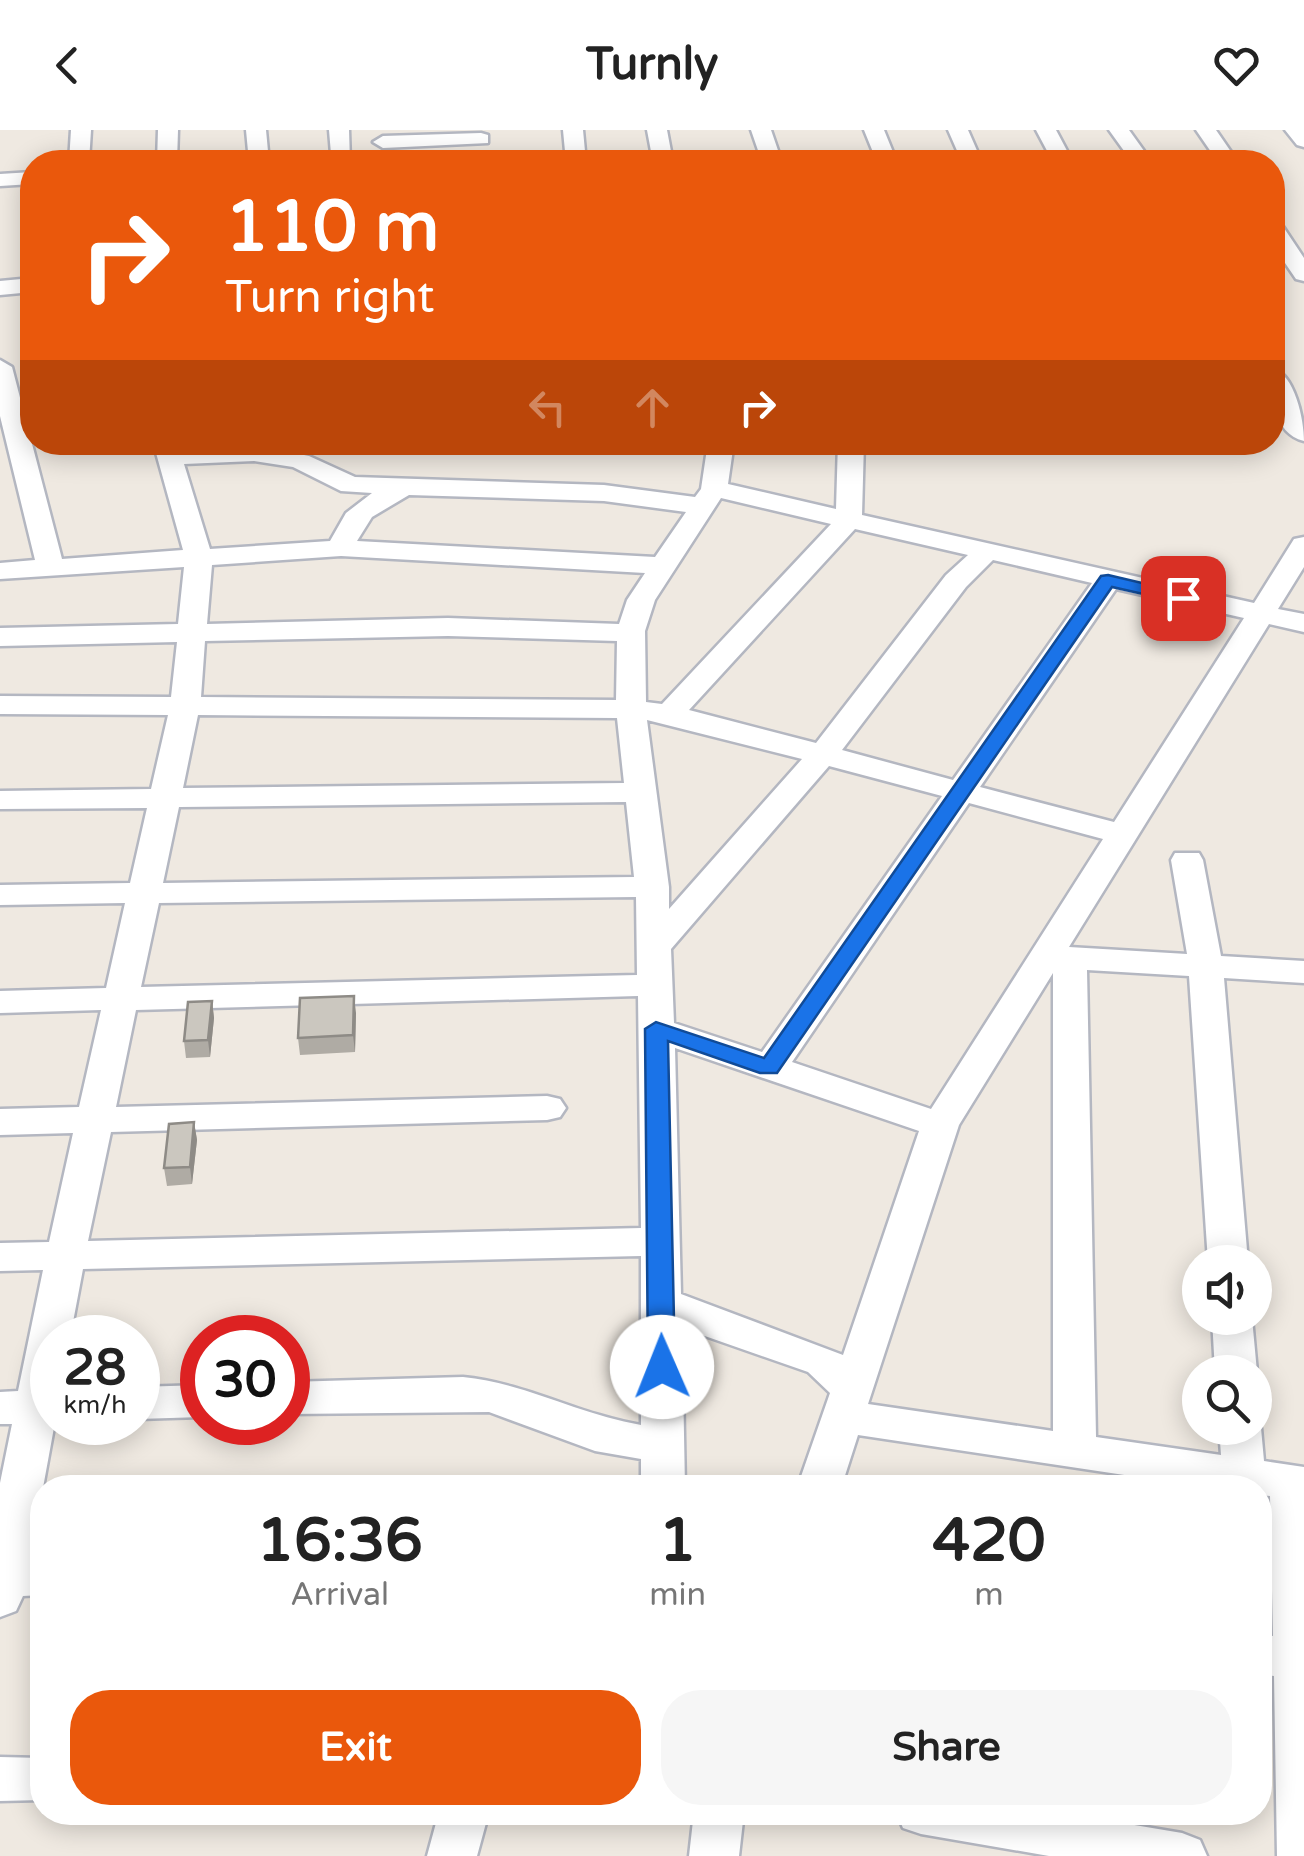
<!DOCTYPE html>
<style>
:root{--surface:#fff;--page:#f6f6f6;--text:#222;--muted:#767676;--accent:#ea580c}
body{margin:0;font-family:"Varela Round",sans-serif;background:var(--page);color:var(--text);height:100vh;display:flex;flex-direction:column;font-size:38px;white-space:nowrap}
*{box-sizing:border-box;margin:0}
p{font-size:32px;color:var(--muted)}
.icon{flex:none;width:55px;height:55px;fill:none;stroke:currentColor;stroke-width:2;stroke-linecap:round;stroke-linejoin:round}
.map{position:relative;flex:1;overflow:hidden}
.drawer{position:absolute;left:30px;top:1345px;width:1242px;height:350px;display:flex;flex-direction:column;background:var(--surface);border-radius:40px;box-shadow:0 5px 25px #0003}
.drawer>*{flex:none}
.top-card{position:absolute;left:20px;top:20px;width:1265px;height:305px;border-radius:40px;box-shadow:0 5px 25px #0003;background:#ea580c;color:#fff;overflow:hidden}
.buttons{position:absolute;left:1182px;top:1115px;display:grid;gap:20px}
.buttons a{display:grid;place-items:center;width:90px;height:90px;border-radius:50%;background:var(--surface);box-shadow:0 5px 25px #0003;font-size:50px}
.speed{position:absolute;left:30px;top:1185px;display:flex;gap:20px;font-size:50px;font-weight:700;text-align:center}
.speed>*{display:grid;place-content:center;width:130px;height:130px;border-radius:50%;background:var(--surface);box-shadow:0 5px 25px #0003;line-height:1}
.speed small{font-size:25px;font-weight:400}
.speed .limit{border:15px solid #d22;background:#fff;color:#111}
.pin{position:absolute;display:grid;place-items:center;width:85px;height:85px;color:#fff;margin:-42px;border-radius:20px;box-shadow:0 5px 15px #0006}
.me{position:absolute;width:110px;margin:-55px;rotate:359deg;stroke-linejoin:round;filter:drop-shadow(0 0 8px #0008)}
.turn{display:flex;align-items:center;gap:35px;height:210px;padding:0 40px;font-size:45px}
.turn .icon{width:130px;height:130px;stroke-width:2.5}
.turn b{display:block;font-size:70px;line-height:85px}
.lanes{display:flex;align-items:center;height:95px;padding:0 40px;background:#0003;justify-content:center;gap:50px;direction:ltr}
.lanes .off{opacity:.35}
.eta{display:flex;justify-content:space-evenly;align-items:center;height:170px;text-align:center}
.eta b{font-size:60px;font-weight:700;line-height:70px}
.primary-button{display:flex;gap:20px;margin-top:auto;padding:20px 40px}
.primary-button a{flex:1;height:115px;border-radius:40px;background:var(--accent);color:#fff;font-size:40px;font-weight:700;line-height:115px;text-align:center}
.primary-button a+a{background:var(--page);color:var(--text)}
header{display:flex;justify-content:space-between;align-items:center;height:130px;padding:0 40px;background:var(--surface);font-size:45px;font-weight:700}
.map>svg:first-child{display:block}
.lines{fill:none;stroke-linecap:round;stroke-linejoin:round}
.minor-casing{stroke:#b4b7c1;stroke-width:5}
.minor{fill:#fff;fill-rule:evenodd}
.wall{fill:#afaba4}
.shaded-wall{fill:#8e8b86}
.building{fill:#cbc7bf;stroke:#8e8b86;stroke-width:2.5}
.route{fill:#1a73e8;stroke:#114b97;stroke-width:2.5}
</style>
<header><svg class="icon" aria-label="back" viewBox="0 0 24 24"><path d="M15 5l-7 7 7 7"/></svg>Turnly<svg class="icon" aria-label="heart" viewBox="0 0 24 24"><path d="M12 20l-8-8c-3-5 5-10 8-4 3-6 11-1 8 4z"/></svg></header>
<div class="map">
<svg width="1304" height="1726" viewBox="0 0 1304 1726">
<rect width="100%" height="100%" fill="#efe9e1"/>
<g class="lines">
<g class="minor-casing">
<path id="minor" d="M71 0H91L89 32H69Z
M158 0H178L177 32H157Z
M246 0H266L269 32H249Z
M329 0H349L350 32H293L303 26 331 24Z
M563 0H583L586 32H566Z
M647 0H667L673 32H653Z
M751 0H771L782 32H762Z
M864 0H884L897 32H877Z
M948 0H968L982 32H962Z
M1036 0H1056L1073 32H1053Z
M1109 0H1129L1152 32H1132Z
M1196 0H1216L1238 32H1218Z
M1285 0H1304V17L1297 15Z
M481 3 488 5V13L383 18 373 12 383 6Z
M32 42V54L0 56V44Z
M1272 91 1280 92 1304 128V151L1296 149 1272 114Z
M32 148V162L0 165V151Z
M0 230 12 237 62 429 183 420 153 312H178L180 319 254 315 309 326 355 347 604 355 695 367 701 359 708 312H734L728 354 836 379 838 312H864L862 385 1254 473 1294 409 1304 407V437L1278 479 1304 484V502L1269 494 1069 817 1187 824 1171 730 1175 723H1199L1203 730 1221 826 1304 831V853L1224 848 1248 1132H1208L1189 846 1087 840 1096 1307 1221 1325 1219 1298H1255V1286L1261 1298 1264 1331 1304 1337V1726H1277L1274 1546 1260 1544V1504L1273 1506 1270 1366 1260 1365V1358H1211L858 1305 841 1358H797L830 1263 808 1242 682 1198 685 1358H641V1329L595 1321 489 1282 288 1284V1252L463 1247C525 1253 580 1285 641 1295V1126L83 1139 70 1208H52L55 1292 30 1429H42V1465L23 1466 16 1481 0 1487V1353L12 1294H0V1262L18 1261 43 1140 0 1141V1113L49 1112 73 1003 0 1005V979L79 977 101 880 0 883V861L106 858 125 773 0 775V755L130 753 147 678 0 679V661L151 659 168 585 0 584V566L171 567 177 512 0 516V498L178 494 184 437 0 449V433L35 430 0 286ZM254 331 293 337 341 361 372 363 346 383 330 411 210 419 184 334ZM409 365 604 371 686 382 655 427 357 411 372 387ZM721 368 831 394 662 574 646 572 645 501 655 470ZM855 399 968 425 946 445 816 613 689 580ZM341 426 645 443 627 470 619 494 448 488 207 494 212 435ZM993 430 1092 453 953 650 842 620 966 457ZM1116 459 1244 488 1114 692 980 657ZM448 506 617 511 616 570 201 567 205 511ZM198 585 617 588 624 653 183 658ZM647 590 802 629 669 779V757ZM829 636 942 666 762 922 674 893 671 819ZM626 672 634 747 163 753 179 677ZM969 673 1103 709 931 979 792 932ZM636 767 637 845 141 857 159 773ZM1053 843V1301L868 1274 959 995ZM638 866 641 1098 88 1111 111 1002 547 990 560 987 566 978 560 969 547 966 116 977 136 880ZM675 918 919 1001 843 1225 681 1164Z
M1272 238C1295 244 1304 290 1304 311 1272 303 1272 264 1272 238Z
M1212 1188H1252L1257 1242 1255 1245 1215 1242Z
M202 1255V1287L138 1289V1257Z
M0 1627 42 1628V1670L0 1671Z
M439 1682H489L477 1726H427Z
M694 1682H744L739 1726H689Z
M896 1682H1057L1182 1703 1200 1710 1207 1726H1049L921 1704 903 1698Z"/>
</g>
<use href="#minor" class="minor"/>
</g>
<path class="wall" d="M212 871 214 888 210 927 186 928 184 911Z
M356 883 355 922 300 925 298 908Z
M194 992 197 1010 192 1054 167 1056 164 1038Z"/>
<path class="shaded-wall" d="M354 866 356 883 355 922 353 905Z
M212 871 214 888 210 927 208 910Z
M194 992 197 1010 192 1054 190 1037Z"/>
<path class="building" d="M354 866 353 905 298 908 300 868Z
M212 871 208 910 184 911 188 872Z
M194 992 190 1037 164 1038 169 994Z"/>
<path class="route" d="M1108 445 1189 464 1192 468 1183 473 1112 457 777 943H760L668 911 675 1237 671 1244H652L648 1237 645 899 656 892 764 928 1101 446Z"/>
</svg>
<div class="buttons">
<a><svg class="icon" aria-label="sound" viewBox="0 0 24 24"><path d="M4 9h4l5-4v14l-5-4H4zM17 9q2 3 0 6"/></svg></a>
<a><svg class="icon" aria-label="search" viewBox="0 0 24 24"><circle cx="10" cy="10" r="6"/><path d="M15 15l6 6"/></svg></a>
</div>
<div class="speed"><div>28<small>km/h</small></div><div class="limit">30</div></div>
<div class="pin" style="left:1183px;top:468px;background:#d93025"><svg class="icon" aria-label="arrive" viewBox="0 0 24 24"><path d="M6 21V4h12l-3 4 3 4H6"/></svg></div>
<svg class="me" style="left:662px;top:1237px" viewBox="-20 -20 40 40"><circle r="19" fill="#fff"/><path d="M0-13L10 11 0 6-10 11z" fill="#1a73e8"/></svg>
<div class="top-card">
<div class="turn"><svg class="icon" aria-label="right" viewBox="0 0 24 24"><path d="M7 20v-9h11M14 6l5 5-5 5"/></svg><div><b>110 m</b>Turn right</div></div>
<div class="lanes"><svg class="icon off" aria-label="left" viewBox="0 0 24 24"><path d="M17 20v-9H6M10 6l-5 5 5 5"/></svg><svg class="icon off" aria-label="ahead" viewBox="0 0 24 24"><path d="M12 20V5M6 11l6-6 6 6"/></svg><svg class="icon" aria-label="right" viewBox="0 0 24 24"><path d="M7 20v-9h11M14 6l5 5-5 5"/></svg></div>
</div>
<section class="drawer">
<div class="eta">
<div><b>16:36</b><p>Arrival</p></div>
<div><b>1</b><p>min</p></div>
<div><b>420</b><p>m</p></div>
</div>
<div class="primary-button"><a>Exit</a><a>Share</a></div>
</section>
</div>
